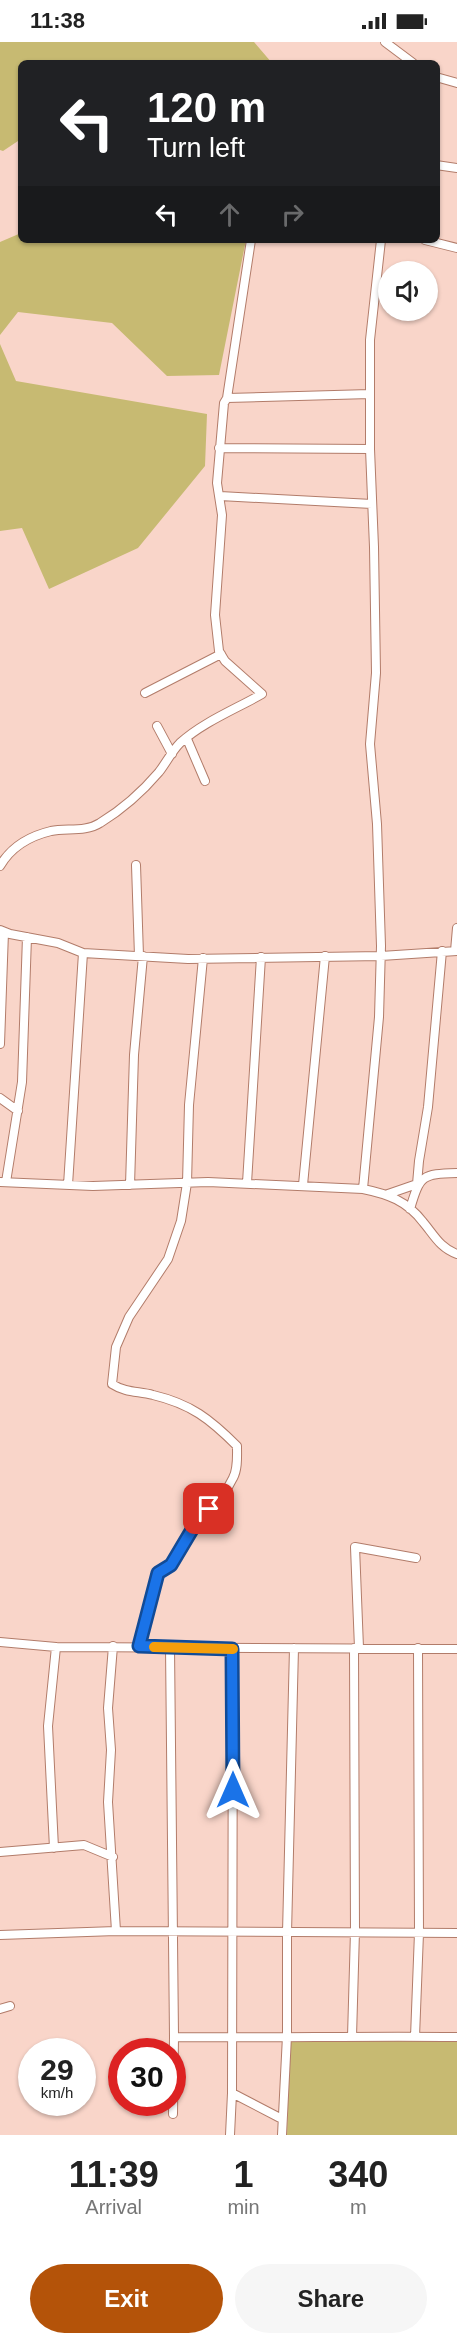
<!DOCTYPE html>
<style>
:root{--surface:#fff;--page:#f6f6f6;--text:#222;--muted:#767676;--accent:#b45309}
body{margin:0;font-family:Arial,sans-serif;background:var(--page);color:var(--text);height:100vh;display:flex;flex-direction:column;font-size:22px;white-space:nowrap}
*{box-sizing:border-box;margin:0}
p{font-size:20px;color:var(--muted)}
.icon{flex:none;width:33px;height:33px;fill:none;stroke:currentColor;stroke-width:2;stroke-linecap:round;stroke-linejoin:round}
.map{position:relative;height:2093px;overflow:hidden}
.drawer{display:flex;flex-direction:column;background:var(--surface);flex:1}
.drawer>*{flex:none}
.hud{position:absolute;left:18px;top:18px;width:422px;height:183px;border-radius:9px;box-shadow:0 2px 4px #0004;background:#202124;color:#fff;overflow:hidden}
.tools{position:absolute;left:378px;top:219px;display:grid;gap:12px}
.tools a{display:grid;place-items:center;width:60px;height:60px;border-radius:50%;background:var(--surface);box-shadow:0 2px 4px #0004;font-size:30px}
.speed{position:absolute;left:18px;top:1996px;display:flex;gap:12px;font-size:30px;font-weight:700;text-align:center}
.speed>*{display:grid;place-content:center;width:78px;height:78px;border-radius:50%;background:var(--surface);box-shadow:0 2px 4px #0004;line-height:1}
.speed small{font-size:15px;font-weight:400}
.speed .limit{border:9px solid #d22;background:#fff;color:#111}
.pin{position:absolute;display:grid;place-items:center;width:51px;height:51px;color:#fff;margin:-26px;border-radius:12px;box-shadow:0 3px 9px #0006}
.me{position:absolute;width:66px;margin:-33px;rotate:0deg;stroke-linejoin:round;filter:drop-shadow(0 0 4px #0008)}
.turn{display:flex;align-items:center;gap:21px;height:126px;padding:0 30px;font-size:27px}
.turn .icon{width:78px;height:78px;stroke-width:2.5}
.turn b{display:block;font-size:42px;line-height:51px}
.lanes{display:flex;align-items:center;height:57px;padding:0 30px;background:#0003;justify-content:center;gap:30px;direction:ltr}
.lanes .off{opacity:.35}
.eta{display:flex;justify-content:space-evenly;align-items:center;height:102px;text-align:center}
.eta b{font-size:36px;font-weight:600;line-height:42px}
.button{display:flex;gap:12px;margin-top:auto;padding:12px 30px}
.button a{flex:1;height:69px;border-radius:36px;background:var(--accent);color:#fff;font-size:24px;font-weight:600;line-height:69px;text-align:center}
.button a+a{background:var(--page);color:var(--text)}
.status{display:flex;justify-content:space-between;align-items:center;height:42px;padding:0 30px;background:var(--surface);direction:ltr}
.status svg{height:16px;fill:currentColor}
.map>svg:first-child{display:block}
.green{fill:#c7ba72}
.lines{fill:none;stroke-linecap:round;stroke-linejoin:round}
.minor-casing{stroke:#b27c6a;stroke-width:10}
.minor{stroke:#fff;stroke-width:8}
.route-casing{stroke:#114b97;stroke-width:15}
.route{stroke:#1a73e8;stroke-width:10}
.slow{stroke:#f59e0b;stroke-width:10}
</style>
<div class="status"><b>11:38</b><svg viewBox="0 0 49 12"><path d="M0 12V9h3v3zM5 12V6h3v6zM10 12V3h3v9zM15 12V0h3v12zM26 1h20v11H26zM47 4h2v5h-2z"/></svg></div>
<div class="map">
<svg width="457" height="2093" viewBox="0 0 457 2093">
<rect width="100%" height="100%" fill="#f9d5c9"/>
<path class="green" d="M0 0H254L272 21H21V97L3 109 0 108Z
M21 191V198H246L219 333 167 334 112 281 18 270 0 293V200Z
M0 302 16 339 207 372 205 424 138 506 49 547 22 486 0 489Z
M298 1994 457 1996V2093H287L289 1999H297Z"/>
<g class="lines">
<g class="minor-casing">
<path id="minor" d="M385 0 413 21
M436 35 457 41
M436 123 457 126
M425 198 457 206
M227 356 251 198
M219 406 370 407
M220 454 372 462
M145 651 221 612
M157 684 172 712
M187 697 205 739
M136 823 139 914
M0 824C11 805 30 794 51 789 67 786 86 790 100 781 123 767 142 750 159 730 166 721 172 709 180 701 203 680 236 667 262 652L225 619 219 609 215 573 222 473 217 441 224 361 227 356 370 352
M0 888 10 892 58 901 83 911 188 917 381 914 457 909
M455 909 457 886
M0 1002 4 890
M0 1056 18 1069
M0 1140 93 1144 208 1140 363 1147C388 1152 407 1159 423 1180 434 1193 440 1206 457 1212
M6 1140 22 1040 27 895
M247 1141 261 915
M68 1143 83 911
M130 1143 134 1013 143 914
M303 1143 325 914
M363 1147 379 975 381 904 377 782 370 702 376 631 374 505 370 407V298L381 198
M388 1152 417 1142 419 1119 428 1065 442 909
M410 1167C420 1133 422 1132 457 1131
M0 1600 56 1605 457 1607
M113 1604 108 1666 111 1708 108 1760 116 1889
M139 1604 158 1531C180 1517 182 1498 197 1479 209 1465 225 1454 233 1436 238 1427 237 1414 237 1404 210 1377 191 1362 153 1353 138 1349 126 1351 112 1342L116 1305 129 1275 168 1217 181 1179 187 1141 189 1063 203 916
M170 1605 174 1995C269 1996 363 1994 457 1995
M359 1606 355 1505 416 1516
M233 1607 232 2051 282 2077
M54 1806 48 1684 56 1605
M0 1810 84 1803 113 1815
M0 1893 116 1889 457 1891
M0 1967 10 1964
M352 1995 355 1889 354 1606
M415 1995 419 1891 418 1606
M173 2072 174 1995
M230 2093 232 2051
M282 2093 287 1994V1891L294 1606"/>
</g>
<use href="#minor" class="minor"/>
</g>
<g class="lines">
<g class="route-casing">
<path id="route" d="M209 1467 196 1481 171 1523 158 1531 139 1604 232 1607 233 1748"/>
</g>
<use href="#route" class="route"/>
<path class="slow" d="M154 1605 233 1607"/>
</g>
</svg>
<div class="tools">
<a><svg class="icon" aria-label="sound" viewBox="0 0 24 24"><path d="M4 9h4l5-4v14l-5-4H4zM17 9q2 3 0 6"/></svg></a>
</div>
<div class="speed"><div>29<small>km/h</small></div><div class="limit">30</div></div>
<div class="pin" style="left:209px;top:1467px;background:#d93025"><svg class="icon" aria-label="arrive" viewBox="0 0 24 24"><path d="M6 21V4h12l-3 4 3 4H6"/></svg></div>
<svg class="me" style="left:233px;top:1748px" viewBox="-20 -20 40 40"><path d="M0-17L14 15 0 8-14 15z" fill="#1a73e8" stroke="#fff" stroke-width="4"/></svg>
<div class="hud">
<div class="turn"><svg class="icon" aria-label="left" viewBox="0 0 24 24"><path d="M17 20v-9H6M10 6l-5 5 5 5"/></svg><div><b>120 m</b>Turn left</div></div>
<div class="lanes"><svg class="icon" aria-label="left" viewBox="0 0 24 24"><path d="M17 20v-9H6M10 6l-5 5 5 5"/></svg><svg class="icon off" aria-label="ahead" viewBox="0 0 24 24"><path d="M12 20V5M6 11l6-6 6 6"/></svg><svg class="icon off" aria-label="right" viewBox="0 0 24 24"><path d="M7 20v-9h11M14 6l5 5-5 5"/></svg></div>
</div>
</div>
<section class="drawer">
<div class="eta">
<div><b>11:39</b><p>Arrival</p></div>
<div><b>1</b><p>min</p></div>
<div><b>340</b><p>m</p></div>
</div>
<div class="button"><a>Exit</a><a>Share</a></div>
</section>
